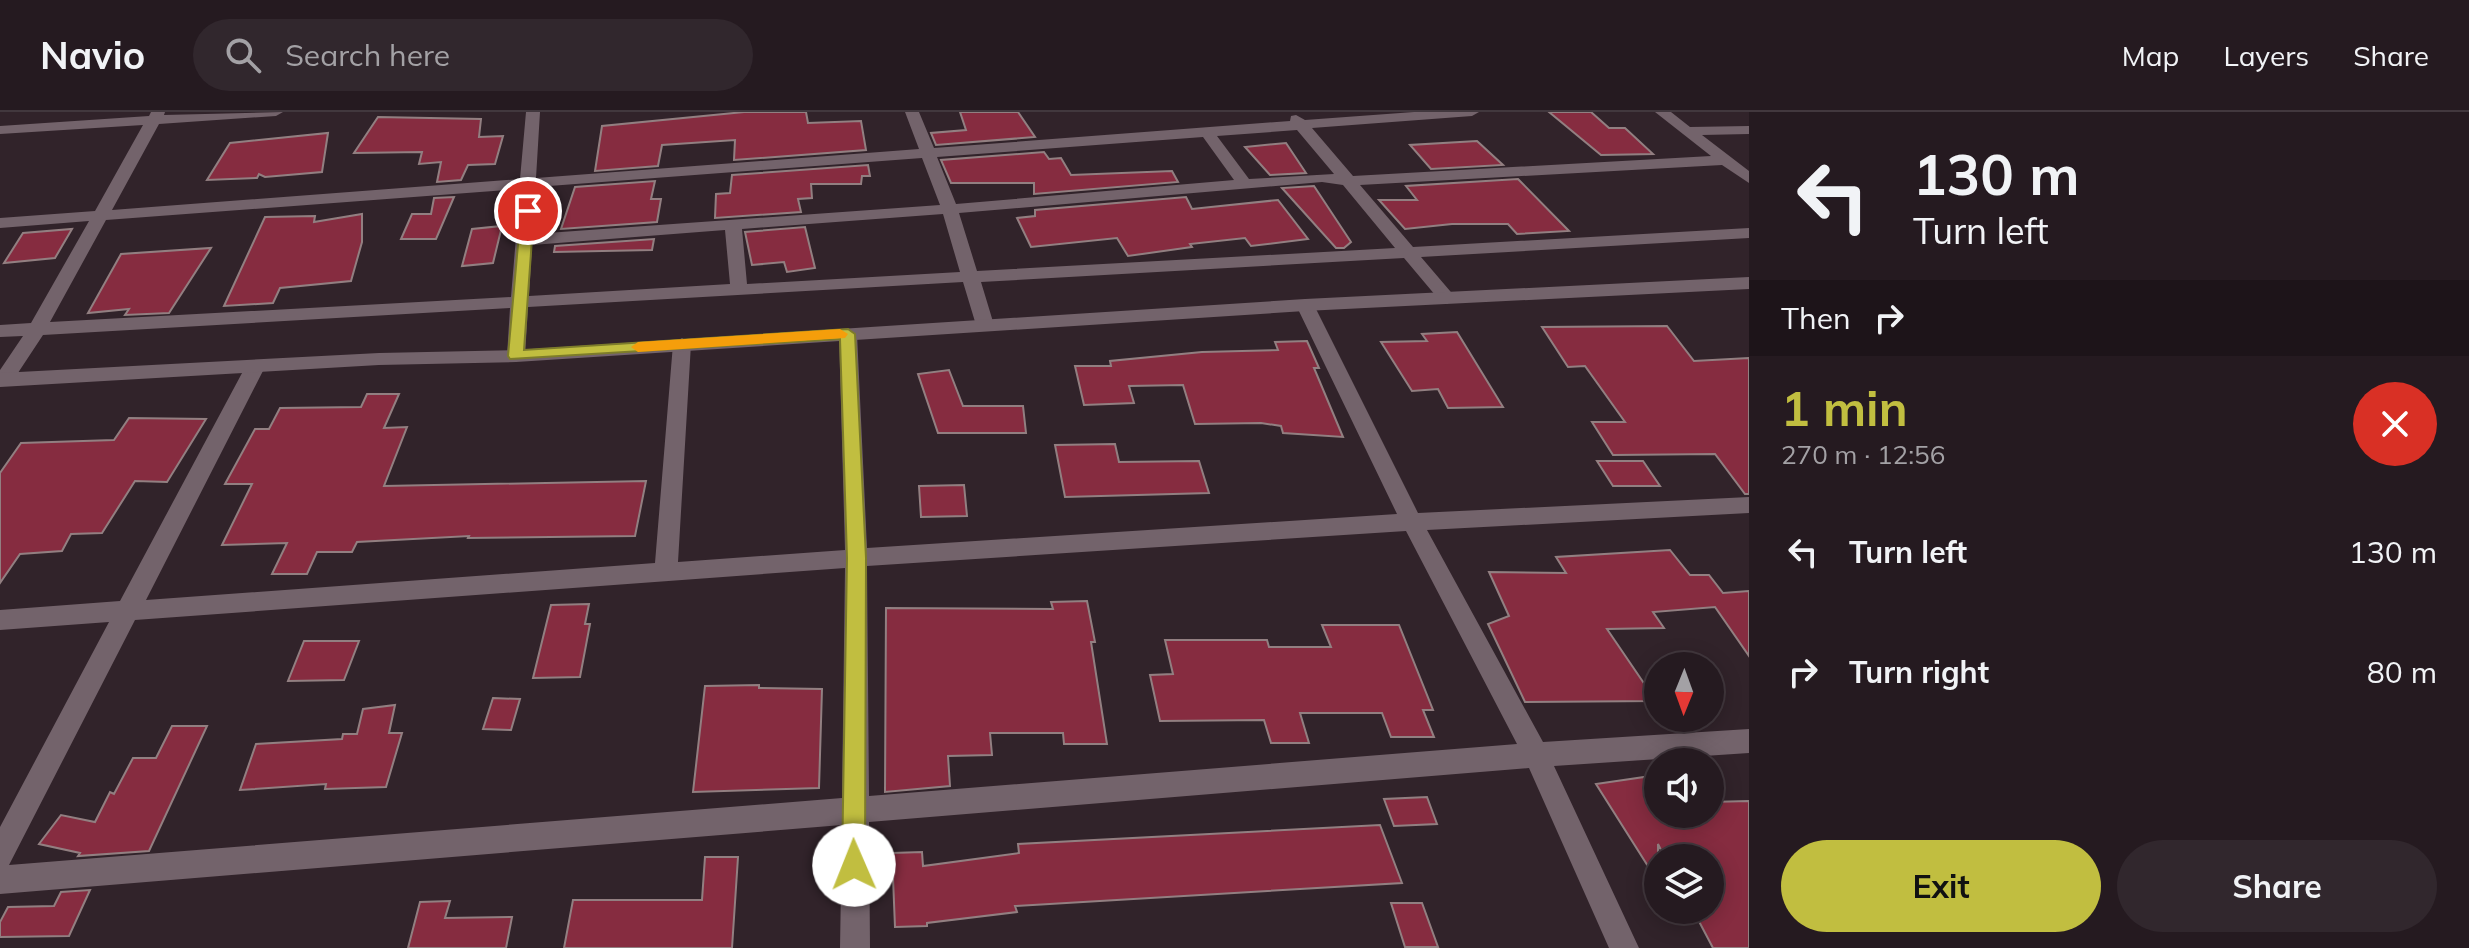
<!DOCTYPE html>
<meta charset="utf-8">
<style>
:root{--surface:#251a20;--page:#31272d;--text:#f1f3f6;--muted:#a3a1a5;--line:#42383e;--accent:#c1be40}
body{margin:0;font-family:Mulish,sans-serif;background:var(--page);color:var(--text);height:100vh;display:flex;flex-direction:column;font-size:30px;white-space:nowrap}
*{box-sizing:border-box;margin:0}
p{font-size:26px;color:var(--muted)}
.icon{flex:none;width:44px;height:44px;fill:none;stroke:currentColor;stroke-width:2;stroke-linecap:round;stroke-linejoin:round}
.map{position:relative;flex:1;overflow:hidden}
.details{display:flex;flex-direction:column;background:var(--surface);width:720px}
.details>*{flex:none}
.banner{background:#251a20;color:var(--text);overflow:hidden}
.needle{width:52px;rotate:181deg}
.tools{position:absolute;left:1644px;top:540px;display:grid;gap:16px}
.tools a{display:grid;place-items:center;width:80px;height:80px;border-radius:50%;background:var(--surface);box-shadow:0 4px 20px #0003,0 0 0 2px var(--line);font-size:40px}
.pin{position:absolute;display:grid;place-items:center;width:68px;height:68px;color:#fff;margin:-34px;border:4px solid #fff;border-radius:50%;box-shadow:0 2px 8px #0007}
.me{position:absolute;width:88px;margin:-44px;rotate:359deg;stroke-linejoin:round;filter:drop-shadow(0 0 6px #0008)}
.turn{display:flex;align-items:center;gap:28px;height:168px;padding:0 32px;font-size:36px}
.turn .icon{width:104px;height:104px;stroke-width:2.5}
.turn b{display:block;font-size:56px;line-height:68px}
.then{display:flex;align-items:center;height:76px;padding:0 32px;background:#0003;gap:16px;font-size:30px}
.round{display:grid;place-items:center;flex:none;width:84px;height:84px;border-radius:42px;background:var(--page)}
.overview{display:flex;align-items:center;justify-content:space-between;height:136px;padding:0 32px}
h1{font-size:48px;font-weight:700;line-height:60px;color:var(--accent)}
.cta{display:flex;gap:16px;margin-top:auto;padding:16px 32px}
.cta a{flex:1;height:92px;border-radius:48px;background:var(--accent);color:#111;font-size:32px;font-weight:700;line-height:92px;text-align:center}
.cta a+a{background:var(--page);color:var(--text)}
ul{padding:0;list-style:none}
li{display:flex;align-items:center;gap:24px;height:120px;padding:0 32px}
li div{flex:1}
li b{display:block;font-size:30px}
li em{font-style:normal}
header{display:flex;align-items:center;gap:48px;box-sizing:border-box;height:112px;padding:0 40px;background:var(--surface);border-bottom:2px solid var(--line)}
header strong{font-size:38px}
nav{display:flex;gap:44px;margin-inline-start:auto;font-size:28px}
.search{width:560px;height:72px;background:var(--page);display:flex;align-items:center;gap:20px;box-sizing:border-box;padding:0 28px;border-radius:44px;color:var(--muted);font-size:30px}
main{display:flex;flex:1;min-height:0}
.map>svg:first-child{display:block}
.building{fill:#862c40;stroke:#927f81;stroke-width:2}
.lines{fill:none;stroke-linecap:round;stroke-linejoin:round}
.minor{fill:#73636b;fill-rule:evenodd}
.tertiary{fill:#73636b;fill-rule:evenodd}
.route{fill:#c1be40;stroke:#7d7c2a;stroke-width:2}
.slow{fill:#f59e0b}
</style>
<header>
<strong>Navio</strong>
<div class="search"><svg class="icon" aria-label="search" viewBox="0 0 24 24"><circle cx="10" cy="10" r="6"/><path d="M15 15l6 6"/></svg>Search here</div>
<nav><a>Map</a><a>Layers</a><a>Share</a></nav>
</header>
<main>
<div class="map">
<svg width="1749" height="836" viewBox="0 0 1749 836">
<rect width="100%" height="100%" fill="#31232a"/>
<path class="building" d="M744 0H806L808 11 861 9 866 38 734 48 735 28 662 33 658 54 595 59 602 14Z
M960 0H1018L1035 25 936 33 931 21 966 18Z
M1549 0H1591L1609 16H1625L1653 42 1601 43Z
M378 5 481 7 479 25 503 24 495 52 468 53 461 68 437 70 441 50 419 52 422 40 354 41Z
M328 21 322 60 265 65 259 62 257 66 207 68 230 31Z
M1477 29 1503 53 1431 57 1410 33Z
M1286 31 1306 61 1270 63 1245 35Z
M1044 40 1049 47 1061 46 1071 63 1172 59 1178 70 1034 82V71H951L941 48Z
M868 53 870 64H862L861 72H811L812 86 798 87 801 100 715 106 716 82 730 81 732 63Z
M1518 67 1569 119 1517 122 1508 112H1452L1405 117 1379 88H1417L1406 74Z
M655 69 651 87H661L657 110 561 117 575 75Z
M1314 74 1351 130 1344 136H1336L1282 76Z
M454 85 436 127H401L412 102H431L434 86Z
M1186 85 1192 97 1278 88 1308 127 1251 134 1245 126 1190 132 1192 135 1128 144 1117 126 1031 135 1017 106 1035 104V98Z
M362 102V130L351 169 280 176 273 191 224 194 265 105 315 104 314 110Z
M502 114 493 151 462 154 472 117Z
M805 115 815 156 787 160 784 150 752 153 745 120Z
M72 117 55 146 4 151 23 121Z
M654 127 652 138 554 140 555 134Z
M211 136 169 201 125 203 129 197 88 201 121 142Z
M1667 214 1694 249 1749 246V382H1745L1715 342 1613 343 1592 310H1625L1585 254 1568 255 1542 215Z
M1457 220 1503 295 1448 296 1438 277 1412 279 1381 230 1427 229 1422 222Z
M1307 229 1319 256H1314L1343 325 1283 321 1281 314 1261 311 1195 312 1183 273 1129 274 1134 291 1084 293 1075 254H1111L1110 249 1202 240 1278 238 1275 230Z
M949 258 963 294H1023L1026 321H938L918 262Z
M367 282H399L384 316 407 315 384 374 646 369 635 424 468 426 469 424 357 430 352 440H317L307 462H272L287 431 222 433 252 372H225L255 317H269L280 296 361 295Z
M129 306 206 307 167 370 135 369 102 421 71 422 62 439 20 442 0 471V361L21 331 114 328Z
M1115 332 1119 350 1199 349 1209 381 1065 385 1055 333Z
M1597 349H1643L1660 374H1613Z
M964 373 967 404 921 405 919 374Z
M1670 438 1690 463H1709L1723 481 1749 479V544L1715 495 1653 500 1664 516 1607 517 1656 589 1525 590 1488 512 1509 504 1489 460 1566 461 1556 445Z
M1087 489 1095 530H1091L1107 632H1064L1063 621H990L992 643 948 644 950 674 885 680 886 496 1053 497 1051 490Z
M589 492 585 512H590L580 565 533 566 551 493Z
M1322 513H1399L1433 598H1423L1434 625H1391L1382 601H1300L1309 631H1271L1264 608 1160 609 1150 563 1173 562 1165 528H1267L1269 535H1331Z
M304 529H359L344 568 288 569Z
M759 573V576L822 577 819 676 693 680 705 574Z
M493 586 520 587 511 618 483 617Z
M395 593 389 621H402L386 675 325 677 326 672 240 678 256 632 342 627 343 622H357L363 597Z
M172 614H207L149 739 78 744 80 741 39 732 61 703 95 710 110 680 114 682 133 646H156Z
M1658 663V702H1710V690L1749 689V836H1713L1693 798H1710V746H1665L1658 732V770L1596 672Z
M1427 685 1437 712 1394 714 1384 687Z
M1380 713 1402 771 1015 794 1017 800 927 811V814L895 815 892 741 922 740 923 754 1019 741 1018 732Z
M705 745H738L732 836H564L573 788H702Z
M90 778 69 824 0 825V810L8 795 54 794 61 780Z
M450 789 445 806 512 805 506 836H408L420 790Z
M1391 791H1422L1438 835H1405Z"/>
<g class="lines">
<path class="minor" d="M151 0H165L164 3 283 0 276 4 159 12 112 98 520 67 526 0H540L536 66 919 37 905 0H919L934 36 1290 9 1291 4 1296 3 1305 8 1414 0H1479L1472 4 1312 16 1353 64 1711 44 1655 0H1671L1690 15 1749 14V22L1702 23 1749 59V71L1722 53 1360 73 1413 135 1749 116V126L1421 145 1456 186 1447 192 1441 190 1404 146 981 170 994 213 985 219 976 213 963 170 528 195 525 244 516 250 507 244 510 196 43 223 10 273 0 274V258L23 224 0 225V213L31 211 89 109 0 116V106L95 99 143 13 0 22V14L149 4ZM1297 18 1334 62 1249 67 1217 24ZM1203 25 1234 68 956 92 937 45ZM922 46 940 93 533 122 536 75ZM1322 70 1343 73 1395 136 977 159 959 101ZM520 77 511 185 50 210 106 108ZM943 102 960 160 747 172 742 117ZM725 118 730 172 529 184 532 133Z
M1305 187 1314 193 1418 401 1749 385V401L1427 418 1543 630 1749 617V641L1554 654 1639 836H1609L1529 656 869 710 870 836H840L842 713 0 782V715L109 510 0 518V498L120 489 249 248H263L266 253 146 488 655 451 673 232 682 226 691 232 678 450 845 438 839 222 848 216 857 222 867 436 1397 402 1296 193ZM1406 419 1517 632 869 684 867 454ZM845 456 842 686 9 753 135 508Z"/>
<path class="tertiary" d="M1749 165V177L1305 199 516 250 379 253 0 275V261L379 241 516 238 1305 187Z"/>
</g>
<path class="route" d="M528 95 534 99 524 238 848 217 855 222 866 446 865 753 862 761 854 765 846 761 842 753 847 446 840 227 510 247 508 244 521 99Z"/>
<path class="slow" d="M840 217 848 222 845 226 638 240 631 235 638 230Z"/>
</svg>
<div class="tools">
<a><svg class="needle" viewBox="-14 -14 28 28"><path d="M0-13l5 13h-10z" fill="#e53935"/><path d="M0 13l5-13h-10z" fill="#a3a1a5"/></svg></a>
<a><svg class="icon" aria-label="sound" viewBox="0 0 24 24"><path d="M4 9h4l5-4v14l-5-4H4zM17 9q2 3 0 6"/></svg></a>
<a><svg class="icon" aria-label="layers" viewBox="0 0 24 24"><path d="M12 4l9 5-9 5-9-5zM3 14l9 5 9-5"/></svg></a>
</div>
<div class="pin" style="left:528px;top:99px;background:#d93025"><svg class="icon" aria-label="arrive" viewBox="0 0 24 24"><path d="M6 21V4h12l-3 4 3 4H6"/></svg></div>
<svg class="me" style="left:854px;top:753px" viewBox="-20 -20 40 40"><circle r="19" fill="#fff"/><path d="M0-13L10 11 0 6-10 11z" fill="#c1be40"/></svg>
</div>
<section class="details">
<div class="banner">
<div class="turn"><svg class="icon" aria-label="left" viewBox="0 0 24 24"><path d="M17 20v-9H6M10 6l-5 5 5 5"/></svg><div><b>130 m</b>Turn left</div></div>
<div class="then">Then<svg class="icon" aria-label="right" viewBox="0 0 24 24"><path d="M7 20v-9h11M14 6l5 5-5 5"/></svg></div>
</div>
<div class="overview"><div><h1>1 min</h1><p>270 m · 12:56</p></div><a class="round" style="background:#d93025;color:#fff"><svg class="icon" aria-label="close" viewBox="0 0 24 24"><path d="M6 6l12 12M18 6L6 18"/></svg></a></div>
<ul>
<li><svg class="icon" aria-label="left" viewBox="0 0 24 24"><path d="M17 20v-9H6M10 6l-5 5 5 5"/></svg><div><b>Turn left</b></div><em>130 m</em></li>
<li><svg class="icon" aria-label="right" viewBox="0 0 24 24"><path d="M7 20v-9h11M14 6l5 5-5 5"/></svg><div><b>Turn right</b></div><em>80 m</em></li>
</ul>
<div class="cta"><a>Exit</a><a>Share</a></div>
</section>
</main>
